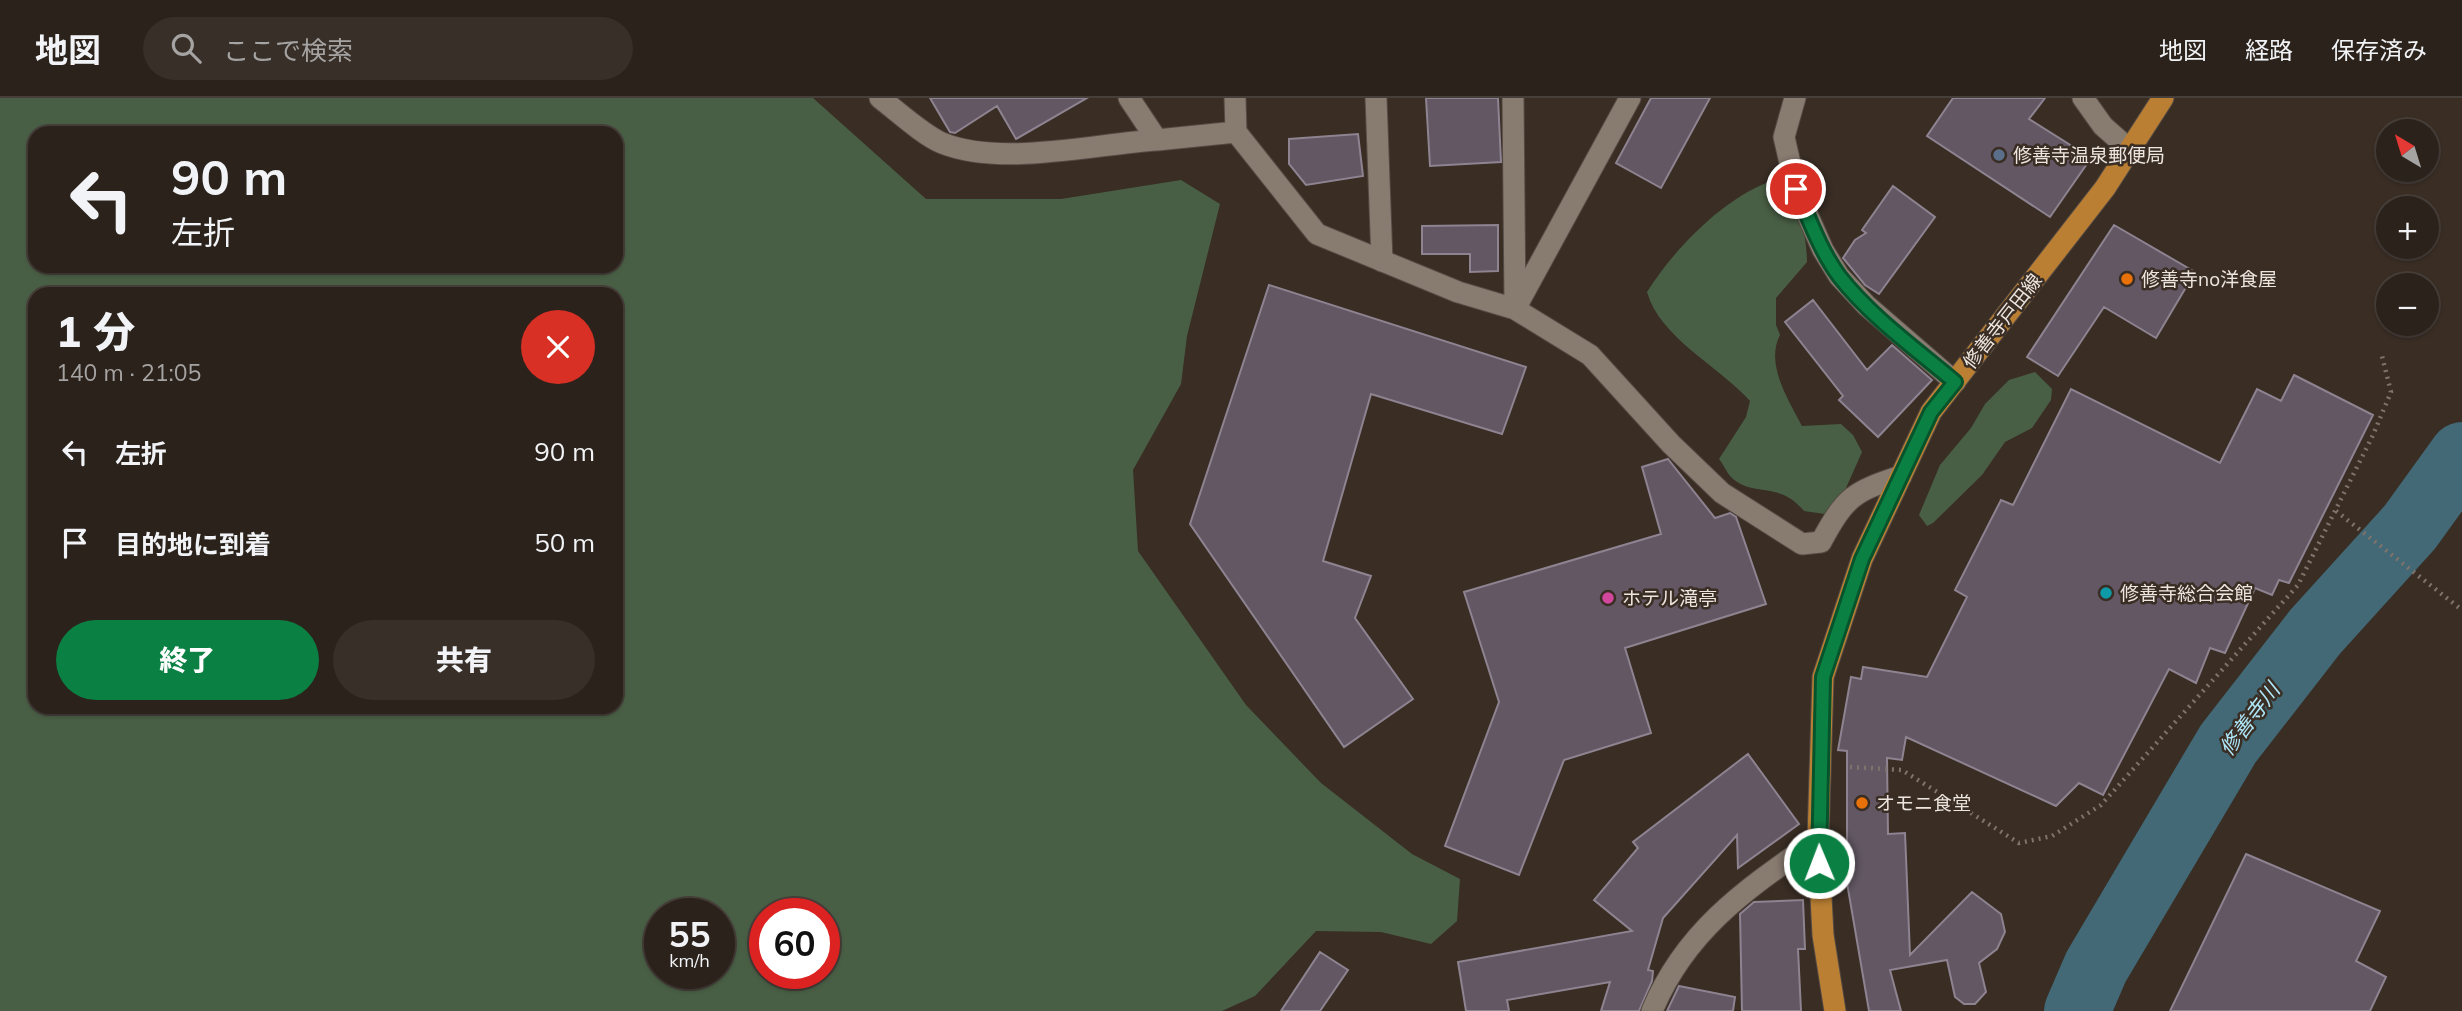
<!DOCTYPE html>
<html lang="ja">
<meta charset="utf-8">
<style>
:root{--surface:#2b221b;--page:#372f28;--text:#f1f3f6;--muted:#a6a4a3;--line:#473f3a;--accent:#0b8043}
body{margin:0;font-family:Mulish,"Noto Sans JP",sans-serif;background:var(--page);color:var(--text);height:100vh;display:flex;flex-direction:column;font-size:26px;white-space:nowrap}
*{box-sizing:border-box;margin:0}
p{font-size:23px;color:var(--muted)}
.icon{flex:none;width:38px;height:38px;fill:none;stroke:currentColor;stroke-width:2;stroke-linecap:round;stroke-linejoin:round}
.map{position:relative;flex:1;overflow:hidden}
.sheet{position:absolute;left:28px;top:189px;width:595px;height:427px;display:flex;flex-direction:column;background:var(--surface);border-radius:21px;box-shadow:0 2px 5px #0004,0 0 0 2px var(--line)}
.sheet>*{flex:none}
.top-card{position:absolute;left:28px;top:28px;width:595px;height:147px;border-radius:21px;box-shadow:0 2px 5px #0004,0 0 0 2px var(--line);background:#2b221b;color:var(--text);overflow:hidden}
.needle{width:46px;rotate:322deg}
.buttons{position:absolute;left:2376px;top:21px;display:grid;gap:14px}
.buttons a{display:grid;place-items:center;width:63px;height:63px;border-radius:50%;background:var(--surface);box-shadow:0 2px 5px #0004,0 0 0 2px var(--line);font-size:35px}
.speed{position:absolute;left:644px;top:800px;display:flex;gap:14px;font-size:35px;font-weight:700;text-align:center}
.speed>*{display:grid;place-content:center;width:91px;height:91px;border-radius:50%;background:var(--surface);box-shadow:0 2px 5px #0004,0 0 0 2px var(--line);line-height:1}
.speed small{font-size:18px;font-weight:400}
.speed .limit{border:10px solid #d22;background:#fff;color:#111}
.pin{position:absolute;display:grid;place-items:center;width:60px;height:60px;color:#fff;margin:-30px;border:4px solid #fff;border-radius:50%;box-shadow:0 2px 7px #0007}
.me{position:absolute;width:77px;margin:-38px;rotate:359deg;stroke-linejoin:round;filter:drop-shadow(0 0 5px #0008)}
.turn{display:flex;align-items:center;gap:24px;height:147px;padding:0 28px;font-size:32px}
.turn .icon{width:91px;height:91px;stroke-width:2.5}
.turn b{display:block;font-size:49px;line-height:60px}
.round{display:grid;place-items:center;flex:none;width:74px;height:74px;border-radius:37px;background:var(--page)}
.headline{display:flex;align-items:center;justify-content:space-between;height:119px;padding:0 28px}
h1{font-size:42px;font-weight:800;line-height:52px}
.cta{display:flex;gap:14px;margin-top:auto;padding:14px 28px}
.cta a{flex:1;height:80px;border-radius:42px;background:var(--accent);color:#fff;font-size:28px;font-weight:800;line-height:80px;text-align:center}
.cta a+a{background:var(--page);color:var(--text)}
ul{padding:0;list-style:none}
li{display:flex;align-items:center;gap:21px;height:91px;padding:0 28px}
li div{flex:1}
li b{display:block;font-size:26px}
li em{font-style:normal}
header{display:flex;align-items:center;gap:42px;box-sizing:border-box;height:98px;padding:0 35px;background:var(--surface);border-bottom:2px solid var(--line)}
header strong{font-size:33px}
nav{display:flex;gap:38px;margin-inline-start:auto;font-size:24px}
.search{width:490px;height:63px;background:var(--page);display:flex;align-items:center;gap:18px;box-sizing:border-box;padding:0 24px;border-radius:38px;color:var(--muted);font-size:26px}
.map>svg:first-child{display:block}
.forest{fill:#495f45;fill-rule:evenodd}
.lines{fill:none;stroke-linecap:round;stroke-linejoin:round}
.river{stroke:#426975;stroke-width:66}
.building{fill:#625763;stroke:#8e8390;stroke-width:2}
.service-casing{stroke:#554b44;stroke-width:23}
.minor-casing{stroke:#554b44;stroke-width:23}
.primary-casing{stroke:#554b44;stroke-width:23}
.path{stroke:#7e746c;stroke-width:4.5;stroke-dasharray:2 5;stroke-linecap:butt}
.service{stroke:#887b70;stroke-width:21}
.minor{stroke:#887b70;stroke-width:21}
.primary{stroke:#ba7f33;stroke-width:21}
.route-casing{stroke:#07532c;stroke-width:18}
.route{stroke:#0b8043;stroke-width:12}
.service-dot{fill:#5c6f8a;stroke:#392d24;stroke-width:2.5}
.food-dot{fill:#e8710a;stroke:#392d24;stroke-width:2.5}
.culture-dot{fill:#0f9aa8;stroke:#392d24;stroke-width:2.5}
.hotel-dot{fill:#d1479c;stroke:#392d24;stroke-width:2.5}
.labels{text-anchor:middle;dominant-baseline:central;stroke-width:5;stroke-linejoin:round;paint-order:stroke}
.poi-label{font-size:19px;fill:#ede5df;stroke:#392d24;text-anchor:start}
.street-label{font-size:19px;fill:#ede5df;stroke:#392d24}
.water-label{font-size:21px;font-style:italic;fill:#aee7f8;stroke:#392d24}
</style>
<header>
<strong>地図</strong>
<div class="search"><svg class="icon" aria-label="search" viewBox="0 0 24 24"><circle cx="10" cy="10" r="6"/><path d="M15 15l6 6"/></svg>ここで検索</div>
<nav><a>地図</a><a>経路</a><a>保存済み</a></nav>
</header>
<div class="map">
<svg width="2462" height="913" viewBox="0 0 2462 913">
<rect width="100%" height="100%" fill="#392d24"/>
<path class="forest" d="M0 0H813L926 101H1061L1181 82 1220 106 1187 238 1181 286 1133 372 1138 453 1246 607 1321 685 1412 756 1460 781 1457 823 1431 846 1381 834 1316 833 1255 898 1222 913H0ZM35 35H616V168H35ZM35 196H616V609H35ZM660 816H719V875H660ZM765 816H824V875H765Z
M1775 82C1799 94 1807 139 1807 164L1776 200V227L1780 237C1765 266 1788 301 1802 328L1841 326 1853 337 1862 354 1838 408 1825 416 1804 413C1779 382 1752 400 1731 379 1727 375 1723 366 1719 361L1746 319 1750 303C1719 268 1660 240 1647 194 1674 151 1726 97 1775 82Z
M2035 274 2052 291 2051 302 2032 330 2005 344 1982 377 1933 425 1927 428 1919 417 1940 367 1971 330 1985 306 2009 282Z"/>
<g class="lines">
<path class="river" d="M2077 913 2096 869 2228 646 2315 534 2410 429 2462 357"/>
</g>
<path class="building" d="M930 0H1087L1016 41 997 8 955 35 950 34Z
M1426 0H1498L1501 64 1430 68Z
M1651 0H1710L1661 90 1616 65Z
M1953 0H2045L2029 21 2091 60 2050 119 1927 38Z
M1358 36 1363 78 1306 87 1289 66V41Z
M1893 88 1935 119 1879 196 1865 187 1843 160 1855 142 1866 135 1862 132Z
M1498 127V173L1470 174V156H1422V128Z
M2114 127 2195 174 2156 240 2104 209 2058 278 2027 259Z
M1269 187 1526 269 1502 336 1371 296 1323 463 1371 478 1355 520 1413 601 1344 649 1190 426Z
M1813 202 1867 272 1892 247 1932 282 1878 339 1839 302 1843 298 1785 224Z
M2294 277 2373 317 2289 485 2279 482 2272 497 2255 490 2225 555 2210 550 2196 585 2169 571 2103 697 2079 685 2056 708 1906 639 1902 662 1887 660 1888 736 1905 735 1910 857 1972 794 2001 816 2005 834 1997 851 1979 865 1986 894 1975 906H1964L1955 899 1947 862 1890 872 1901 913H1869L1847 785V653L1838 652 1851 579 1861 581 1863 569 1927 579 1967 499 1955 492 2001 402 2013 407 2071 291 2220 365 2257 291 2281 303Z
M1668 361 1715 420 1730 415 1736 419 1766 506 1625 550 1651 635 1564 662 1519 777 1445 748 1499 604 1464 494 1661 436 1642 369Z
M1748 656 1799 726 1738 770 1737 737 1663 820 1648 872 1653 873 1652 883 1639 913H1601L1610 884 1507 902 1509 913H1466L1458 864 1632 833 1594 802 1638 750 1633 744Z
M2246 756 2380 813 2356 863 2386 879 2370 913H2170Z
M1803 802 1805 851H1798L1801 913H1742L1740 816 1754 804Z
M1320 854 1348 872 1320 913H1281Z
M1679 888 1735 899 1733 913H1667Z"/>
<g class="lines">
<g class="service-casing">
<path id="service" d="M1376 0 1382 163
M2083 0 2103 28 2129 51"/>
</g>
<g class="minor-casing">
<path id="minor" d="M880 0C897 13 923 37 942 45 1001 69 1094 46 1157 42
M1129 0 1157 42 1236 34
M1235 0 1236 34 1317 136 1458 194 1515 211 1590 257 1671 346 1722 395 1802 446 1821 444C1846 398 1853 394 1901 378
M1513 0 1515 208
M1795 0 1784 39 1796 91 1823 152 1839 178 1866 207 1955 284
M1515 211 1630 0
M1652 913C1686 831 1748 790 1818 741"/>
</g>
<g class="primary-casing">
<path id="primary" d="M1835 913 1823 837 1818 741 1823 579 1862 461 1931 314 2105 90 2163 0"/>
</g>
<path class="path" d="M2336 413 2462 512
M1850 669 1902 672 2019 745 2052 738 2101 707 2298 487 2373 337 2391 294 2381 254"/>
<use href="#service" class="service"/>
<use href="#minor" class="minor"/>
<use href="#primary" class="primary"/>
</g>
<g class="lines">
<g class="route-casing">
<path id="route" d="M1796 91C1809 120 1820 152 1839 178 1871 219 1916 251 1955 284L1931 314 1862 461 1823 579 1819 765"/>
</g>
<use href="#route" class="route"/>
</g>
<circle class="service-dot" cx="1999" cy="57" r="7"/>
<g class="food-dot">
<circle cx="2127" cy="181" r="7"/>
<circle cx="1862" cy="705" r="7"/>
</g>
<circle class="culture-dot" cx="2106" cy="495" r="7"/>
<circle class="hotel-dot" cx="1608" cy="500" r="7"/>
<g class="labels">
<g class="poi-label">
<text x="2013" y="57">修善寺温泉郵便局</text>
<text x="2141" y="181">修善寺no洋食屋</text>
<text x="2120" y="495">修善寺総合会館</text>
<text x="1622" y="500">ホテル滝亭</text>
<text x="1876" y="705">オモニ食堂</text>
</g>
<g class="street-label">
<text transform="translate(2002 223) rotate(-52)">修善寺戸田線</text>
</g>
<g class="water-label">
<text transform="translate(2249 621) rotate(-53)">修善寺川</text>
</g>
</g>
</svg>
<div class="buttons">
<a><svg class="needle" viewBox="-14 -14 28 28"><path d="M0-13l5 13h-10z" fill="#e53935"/><path d="M0 13l5-13h-10z" fill="#a6a4a3"/></svg></a>
<a>+</a>
<a>−</a>
</div>
<div class="speed"><div>55<small>km/h</small></div><div class="limit">60</div></div>
<div class="pin" style="left:1796px;top:91px;background:#d93025"><svg class="icon" aria-label="arrive" viewBox="0 0 24 24"><path d="M6 21V4h12l-3 4 3 4H6"/></svg></div>
<svg class="me" style="left:1819px;top:765px" viewBox="-20 -20 40 40"><circle r="17" fill="#0b8043" stroke="#fff" stroke-width="3"/><path d="M0-11L8 9 0 5-8 9z" fill="#fff"/></svg>
<div class="top-card">
<div class="turn"><svg class="icon" aria-label="left" viewBox="0 0 24 24"><path d="M17 20v-9H6M10 6l-5 5 5 5"/></svg><div><b>90 m</b>左折</div></div>
</div>
<section class="sheet">
<div class="headline"><div><h1>1 分</h1><p>140 m · 21:05</p></div><a class="round" style="background:#d93025;color:#fff"><svg class="icon" aria-label="close" viewBox="0 0 24 24"><path d="M6 6l12 12M18 6L6 18"/></svg></a></div>
<ul>
<li><svg class="icon" aria-label="left" viewBox="0 0 24 24"><path d="M17 20v-9H6M10 6l-5 5 5 5"/></svg><div><b>左折</b></div><em>90 m</em></li>
<li><svg class="icon" aria-label="arrive" viewBox="0 0 24 24"><path d="M6 21V4h12l-3 4 3 4H6"/></svg><div><b>目的地に到着</b></div><em>50 m</em></li>
</ul>
<div class="cta"><a>終了</a><a>共有</a></div>
</section>
</div>
